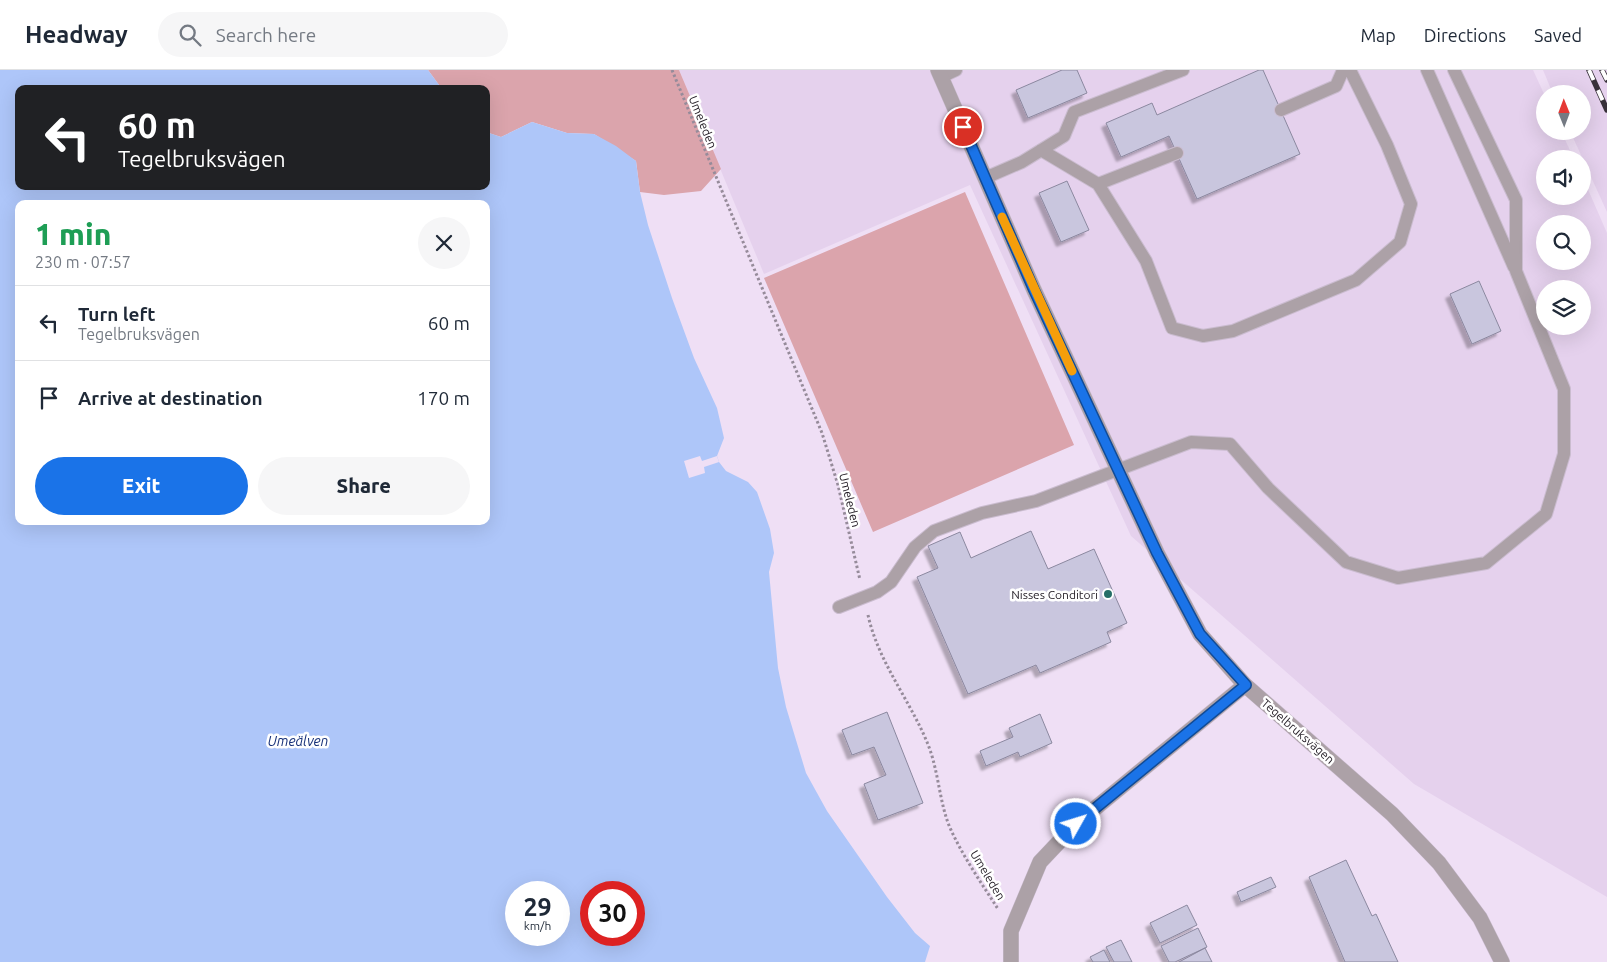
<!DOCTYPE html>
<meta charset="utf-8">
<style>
:root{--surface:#fff;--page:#f6f6f7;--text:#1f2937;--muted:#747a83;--line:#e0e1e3;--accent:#1a73e8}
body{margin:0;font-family:Ubuntu,sans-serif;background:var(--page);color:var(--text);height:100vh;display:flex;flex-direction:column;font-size:19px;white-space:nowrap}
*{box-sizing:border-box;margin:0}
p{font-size:16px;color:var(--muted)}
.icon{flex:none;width:28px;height:28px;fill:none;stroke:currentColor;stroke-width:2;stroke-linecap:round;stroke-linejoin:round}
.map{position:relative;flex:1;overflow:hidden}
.details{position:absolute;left:15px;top:130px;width:475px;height:325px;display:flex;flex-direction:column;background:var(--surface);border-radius:10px;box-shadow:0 5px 20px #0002}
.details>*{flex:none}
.banner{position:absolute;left:15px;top:15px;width:475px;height:105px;border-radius:10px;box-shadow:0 5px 20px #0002;background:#202124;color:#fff;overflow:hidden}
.needle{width:32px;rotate:359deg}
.fabs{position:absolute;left:1536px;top:15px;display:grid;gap:10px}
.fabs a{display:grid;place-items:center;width:55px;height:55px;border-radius:50%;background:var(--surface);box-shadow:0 5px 20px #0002;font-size:25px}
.speed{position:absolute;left:505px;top:811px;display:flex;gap:10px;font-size:25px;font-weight:700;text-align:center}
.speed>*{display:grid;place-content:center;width:65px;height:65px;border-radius:50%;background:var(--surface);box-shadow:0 5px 20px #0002;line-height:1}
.speed small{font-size:12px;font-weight:400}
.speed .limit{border:8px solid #d22;background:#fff;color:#111}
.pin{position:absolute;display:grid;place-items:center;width:42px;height:42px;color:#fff;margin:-21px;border:2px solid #fff;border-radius:50%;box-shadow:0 1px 5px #0007}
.me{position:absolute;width:55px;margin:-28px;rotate:51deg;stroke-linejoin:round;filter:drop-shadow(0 0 4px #0008)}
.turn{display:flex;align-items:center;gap:18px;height:105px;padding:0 20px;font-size:22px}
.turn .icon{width:65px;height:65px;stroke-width:2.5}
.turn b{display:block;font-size:35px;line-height:42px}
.round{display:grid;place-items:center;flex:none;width:52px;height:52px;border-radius:26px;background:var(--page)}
.overview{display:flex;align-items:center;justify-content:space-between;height:85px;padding:0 20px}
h1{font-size:30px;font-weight:800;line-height:38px;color:#1e9e55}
.primary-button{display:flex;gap:10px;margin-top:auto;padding:10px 20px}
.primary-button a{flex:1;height:58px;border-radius:30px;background:var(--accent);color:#fff;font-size:20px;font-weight:800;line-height:58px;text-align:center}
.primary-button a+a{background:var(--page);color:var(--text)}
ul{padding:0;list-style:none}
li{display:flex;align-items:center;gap:15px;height:75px;padding:0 20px;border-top:1px solid var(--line)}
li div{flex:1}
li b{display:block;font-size:19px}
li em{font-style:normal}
header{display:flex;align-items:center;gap:30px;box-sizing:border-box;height:70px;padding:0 25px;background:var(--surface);border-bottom:1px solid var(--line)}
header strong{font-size:24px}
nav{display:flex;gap:28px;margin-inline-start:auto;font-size:18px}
.search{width:350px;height:45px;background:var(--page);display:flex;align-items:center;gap:12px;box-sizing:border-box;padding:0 18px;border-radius:28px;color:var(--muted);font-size:19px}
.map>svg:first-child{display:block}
.built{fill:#e5d1ed;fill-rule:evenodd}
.green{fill:#dba4ac}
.water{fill:#aec6f9;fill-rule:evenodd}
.pier{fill:#efdff5}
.building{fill:#c9c6de;stroke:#8b889f;filter:url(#shadow)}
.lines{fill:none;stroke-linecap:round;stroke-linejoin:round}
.service-casing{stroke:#cabccf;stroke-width:14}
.minor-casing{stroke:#cabccf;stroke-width:16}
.path{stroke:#968b9a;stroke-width:3;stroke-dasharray:2.5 2.5;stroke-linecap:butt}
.service{stroke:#aca1a7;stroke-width:12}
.minor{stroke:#aca1a7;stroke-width:15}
.rail-casing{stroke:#38313a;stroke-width:5.5}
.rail{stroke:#fff;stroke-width:4;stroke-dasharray:11;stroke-linecap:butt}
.route-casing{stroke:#114b97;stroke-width:12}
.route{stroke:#1a73e8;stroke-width:9}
.slow{stroke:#f59e0b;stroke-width:9}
.poi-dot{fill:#256e67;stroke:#fff;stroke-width:2}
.labels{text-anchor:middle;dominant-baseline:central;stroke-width:5;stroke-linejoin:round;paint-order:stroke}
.street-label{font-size:12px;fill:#221c24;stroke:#fff}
.poi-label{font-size:12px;fill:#221c24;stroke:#fff;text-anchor:end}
.water-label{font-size:14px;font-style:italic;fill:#163078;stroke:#fff}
</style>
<header>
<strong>Headway</strong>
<div class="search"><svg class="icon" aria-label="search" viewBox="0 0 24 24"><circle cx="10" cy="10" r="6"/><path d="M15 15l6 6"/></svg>Search here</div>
<nav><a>Map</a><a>Directions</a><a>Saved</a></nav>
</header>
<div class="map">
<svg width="1607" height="892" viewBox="0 0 1607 892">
<defs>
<filter id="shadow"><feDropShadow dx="-4.5" dy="4.5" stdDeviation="1" flood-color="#0004"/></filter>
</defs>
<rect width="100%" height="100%" fill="#efdff5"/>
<path class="built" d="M679 0H1533L1545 26V61H1561L1574 89H1545V126H1582L1583 108 1607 163V827L1414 714 1131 466 970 115 764 204ZM1545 154H1582V191H1545ZM1545 219H1582V256H1545Z
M1543 0H1607V142L1570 61H1582V24H1553Z"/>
<path class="green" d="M428 0H679L721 99 701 121 664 125 640 122 636 91 594 64 567 63 532 52 501 67 486 62V19H442Z
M965 122 1074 375 873 462 764 208Z"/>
<path class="water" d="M0 0H428L442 19H19V116H486V62L501 67 532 52 567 63 594 64 616 76 636 91 640 122 648 155 672 228 694 288 717 338 724 368 717 386 719 392 726 401 748 412 757 422 770 459 774 483 769 502 778 598 786 637 806 703 827 741 887 827 915 863 930 876 925 892H0ZM19 134H486V451H19ZM516 822H559V865H516ZM591 822H634V865H591Z"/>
<path class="pier" d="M700 386 702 391 717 386 719 392 704 397 705 403 689 408 684 391Z"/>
<path class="building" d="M1062 0H1077L1087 23 1028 48 1016 20Z
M1259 0H1263L1300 84 1197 129 1169 66 1121 87 1106 53 1152 33 1157 45Z
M1067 111 1089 160 1061 172 1039 123Z
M1479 211 1501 261 1472 274 1450 224Z
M1031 461 1048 499 1094 479 1127 553 1107 562 1111 572 1040 603 1036 595 968 624 917 507 938 498 928 476 960 462 971 488Z
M887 642 923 733 878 750 864 714 886 705 874 677 852 685 842 660Z
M1040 644 1052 673 1020 687 1018 682 986 696 980 681 1013 667 1009 658Z
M1346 790 1372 846 1376 844 1398 892H1345L1309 807Z
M1271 807 1276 817 1241 832 1237 822Z
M1187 835 1197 855 1160 873 1150 853Z
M1198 858 1207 877 1175 892H1169L1161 876Z
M1121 870 1132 892H1114L1106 877Z
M1205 878 1212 892H1179Z
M1104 880 1110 892H1093L1090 887Z"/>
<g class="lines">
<g class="service-casing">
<path id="service" d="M1427 0 1514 197
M941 7 956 0
M1281 40 1336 16 1343 0
M1041 80 1098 114 1177 83
M985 108 1022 92 1064 66 1074 42 1183 0
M1098 114 1146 191 1172 258 1203 266 1233 261 1356 210 1400 172 1411 134 1387 75 1350 0
M839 537 877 522 891 512 915 477 934 461 982 443 1036 431 1191 372 1230 374 1268 418 1346 492 1398 508 1486 493 1546 444 1564 384V319L1516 201V130L1454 0"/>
</g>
<g class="minor-casing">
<path id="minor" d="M938 0 1034 220 1157 483 1200 564 1245 615 1392 744 1439 793 1480 848 1502 892
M1011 892V861L1040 792 1076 754 1245 615"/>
</g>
<path class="path" d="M672 0 822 363 838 415 860 510
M868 545C878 591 909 629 927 672 939 700 939 734 951 760 964 788 982 814 998 839"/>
<use href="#service" class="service"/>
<use href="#minor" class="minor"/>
<g class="rail-casing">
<path id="rail" d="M1589 0 1607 40
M1602 0 1607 10"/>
</g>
<use href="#rail" class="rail"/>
</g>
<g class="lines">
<g class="route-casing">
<path id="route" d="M963 57 1034 220 1157 483 1200 564 1246 615 1076 754"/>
</g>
<use href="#route" class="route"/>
<path class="slow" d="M1002 147 1072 301"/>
</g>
<circle class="poi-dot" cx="1108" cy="524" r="5"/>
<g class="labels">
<g class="street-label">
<text transform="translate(703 52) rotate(68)">Umeleden</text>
<text transform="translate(850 430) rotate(76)">Umeleden</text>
<text transform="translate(1298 661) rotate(41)">Tegelbruksvägen</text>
<text transform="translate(988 805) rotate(59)">Umeleden</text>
</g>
<g class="poi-label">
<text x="1098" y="524">Nisses Conditori</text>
</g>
<g class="water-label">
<text x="298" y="671">Umeälven</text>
</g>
</g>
</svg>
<div class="fabs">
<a><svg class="needle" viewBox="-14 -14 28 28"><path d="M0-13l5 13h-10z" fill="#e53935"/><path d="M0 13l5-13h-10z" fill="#747a83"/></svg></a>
<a><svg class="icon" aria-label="sound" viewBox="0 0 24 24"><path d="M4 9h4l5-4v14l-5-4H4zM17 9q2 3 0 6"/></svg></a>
<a><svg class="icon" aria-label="search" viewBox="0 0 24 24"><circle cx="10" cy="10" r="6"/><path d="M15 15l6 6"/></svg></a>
<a><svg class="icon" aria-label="layers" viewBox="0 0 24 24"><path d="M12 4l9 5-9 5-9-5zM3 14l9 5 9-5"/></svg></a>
</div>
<div class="speed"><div>29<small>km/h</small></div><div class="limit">30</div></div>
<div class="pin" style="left:963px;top:57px;background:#d93025"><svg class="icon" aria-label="arrive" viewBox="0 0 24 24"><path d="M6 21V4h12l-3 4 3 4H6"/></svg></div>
<svg class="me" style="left:1076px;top:754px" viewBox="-20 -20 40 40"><circle r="17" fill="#1a73e8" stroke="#fff" stroke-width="3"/><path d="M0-11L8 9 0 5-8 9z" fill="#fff"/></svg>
<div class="banner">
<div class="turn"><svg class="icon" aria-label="left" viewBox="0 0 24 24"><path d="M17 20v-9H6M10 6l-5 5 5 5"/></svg><div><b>60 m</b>Tegelbruksvägen</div></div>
</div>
<section class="details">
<div class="overview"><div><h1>1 min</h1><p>230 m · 07:57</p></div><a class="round"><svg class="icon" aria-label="close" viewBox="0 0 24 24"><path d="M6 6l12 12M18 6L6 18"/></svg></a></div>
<ul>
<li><svg class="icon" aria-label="left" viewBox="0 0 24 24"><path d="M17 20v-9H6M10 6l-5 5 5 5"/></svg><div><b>Turn left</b><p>Tegelbruksvägen</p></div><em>60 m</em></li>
<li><svg class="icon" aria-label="arrive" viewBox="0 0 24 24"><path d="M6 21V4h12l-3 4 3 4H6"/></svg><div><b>Arrive at destination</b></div><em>170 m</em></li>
</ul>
<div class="primary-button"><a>Exit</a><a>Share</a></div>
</section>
</div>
